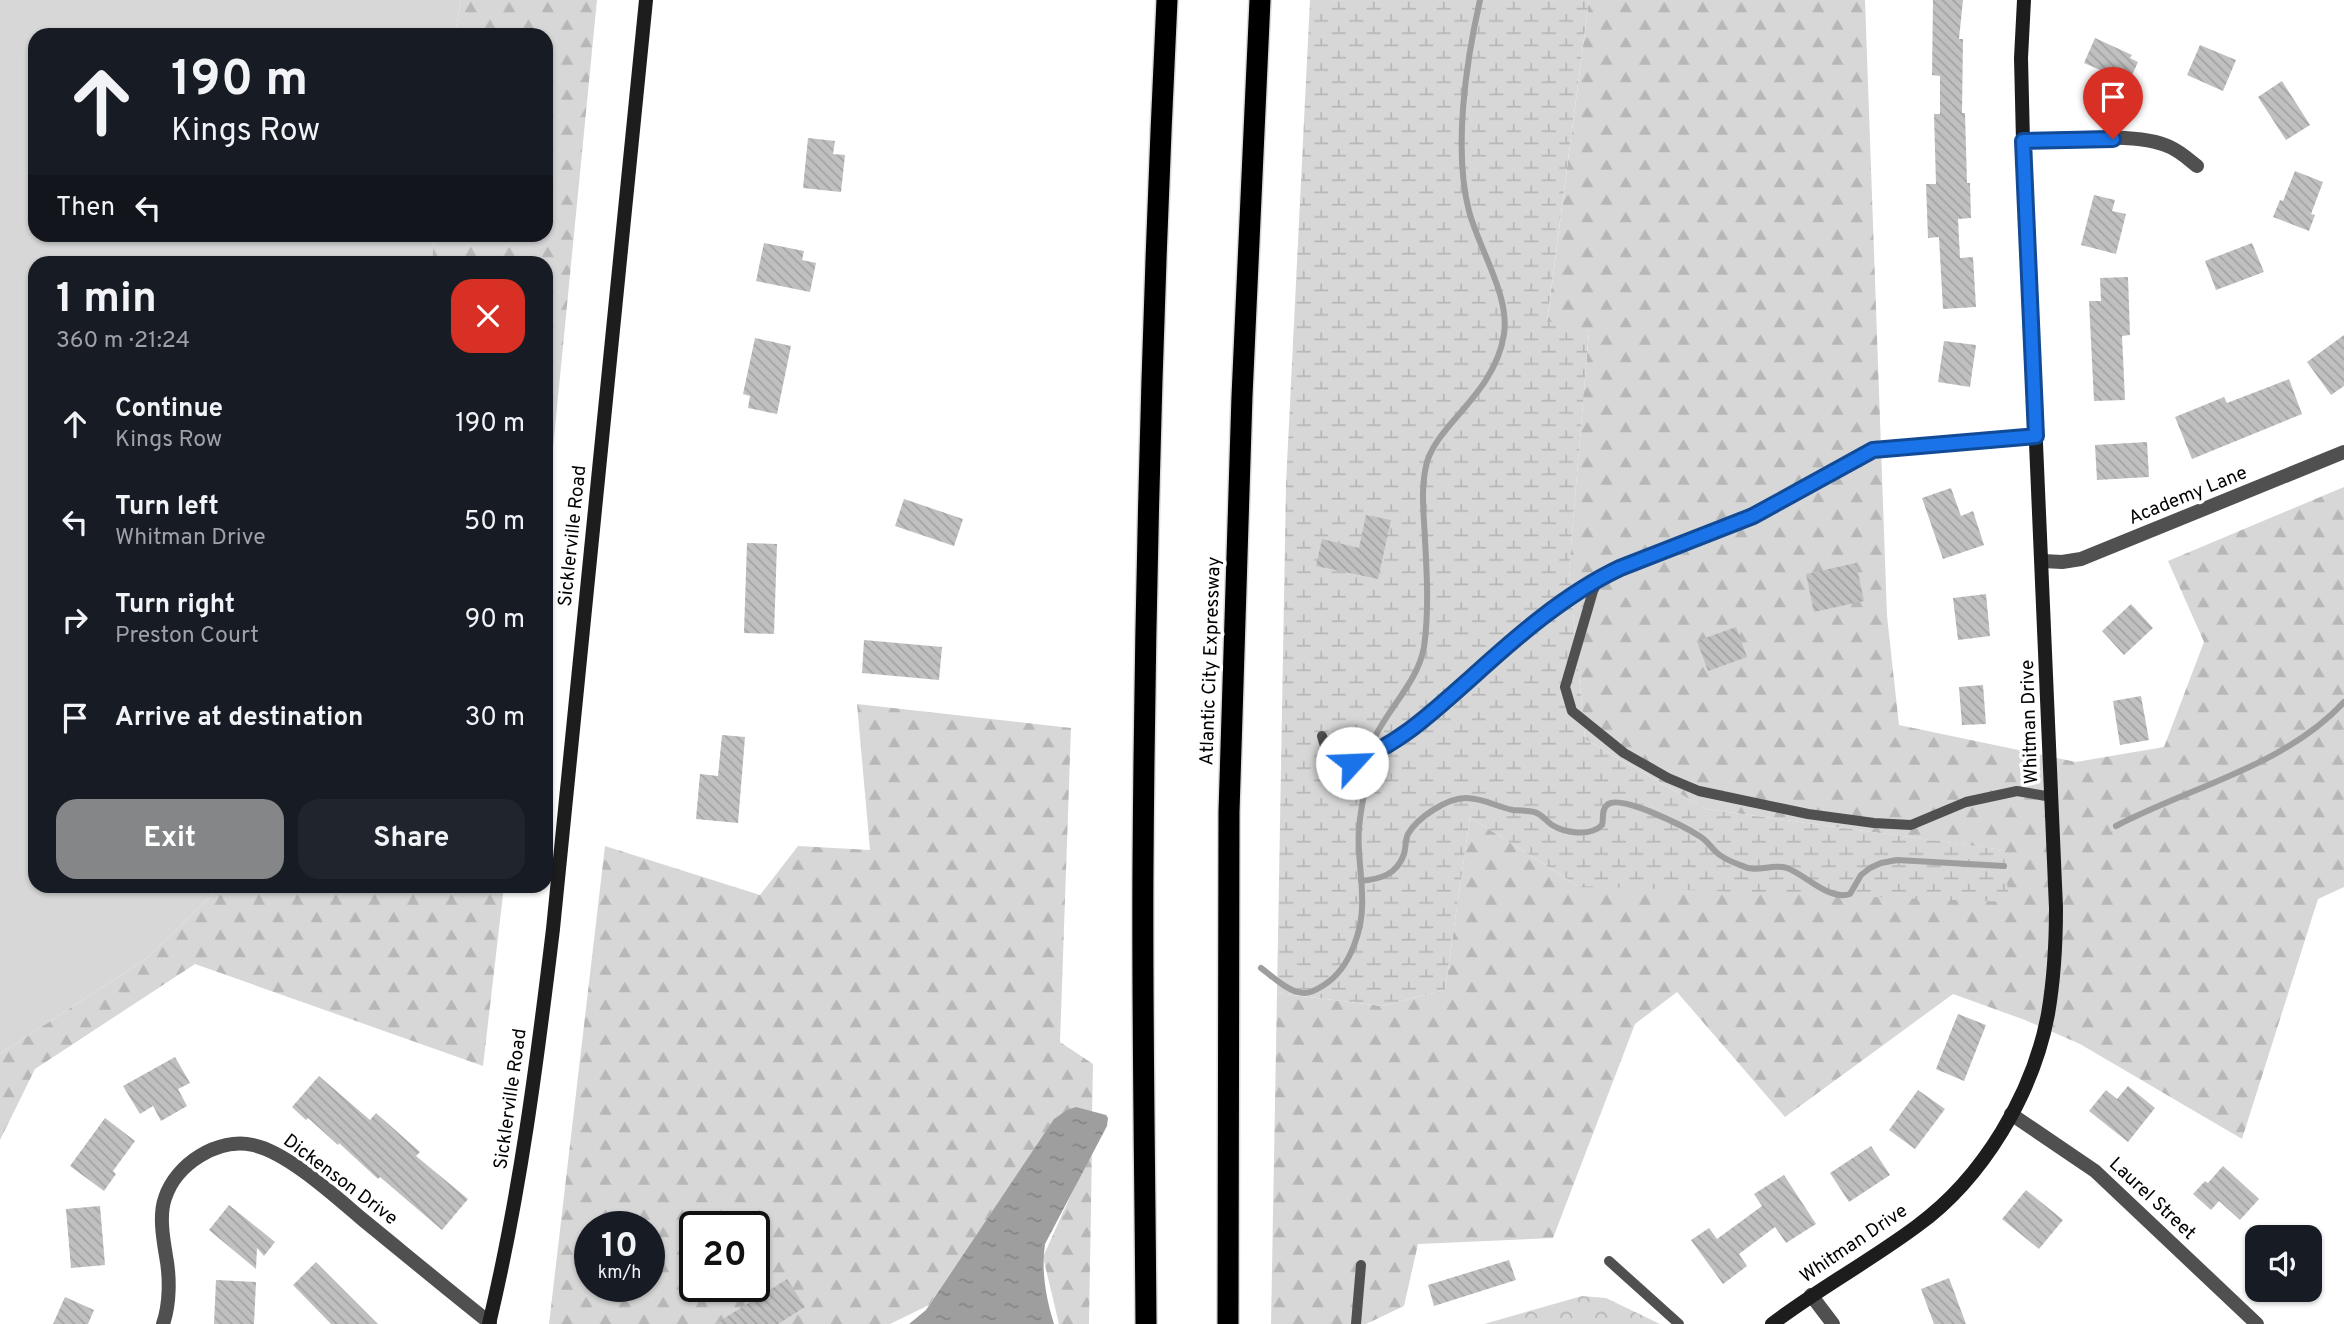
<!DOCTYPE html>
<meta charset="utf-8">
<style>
:root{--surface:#171b24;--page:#20242c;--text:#f1f3f6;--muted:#9ea1a6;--accent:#858687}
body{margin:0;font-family:Overpass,sans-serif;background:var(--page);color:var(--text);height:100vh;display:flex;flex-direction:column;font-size:26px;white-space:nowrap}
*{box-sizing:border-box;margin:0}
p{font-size:23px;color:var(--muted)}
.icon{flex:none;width:38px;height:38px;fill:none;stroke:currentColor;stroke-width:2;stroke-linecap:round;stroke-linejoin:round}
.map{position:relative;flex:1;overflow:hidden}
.panel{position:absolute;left:28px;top:256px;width:525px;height:637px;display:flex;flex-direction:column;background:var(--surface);border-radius:21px;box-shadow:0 2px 5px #0004}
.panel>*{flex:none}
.banner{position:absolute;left:28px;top:28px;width:525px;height:214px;border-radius:21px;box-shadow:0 2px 5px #0004;background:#171b24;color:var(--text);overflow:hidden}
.controls{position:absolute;left:2245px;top:1225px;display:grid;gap:14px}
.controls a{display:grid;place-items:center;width:77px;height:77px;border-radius:14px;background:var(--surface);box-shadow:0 2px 5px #0004;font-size:35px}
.speed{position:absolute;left:574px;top:1211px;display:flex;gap:14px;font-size:35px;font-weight:700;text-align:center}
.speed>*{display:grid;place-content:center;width:91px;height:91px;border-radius:50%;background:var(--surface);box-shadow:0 2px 5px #0004;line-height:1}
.speed small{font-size:18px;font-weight:400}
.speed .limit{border:4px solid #111;border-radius:10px;background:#fff;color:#111}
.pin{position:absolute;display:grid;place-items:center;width:60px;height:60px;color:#fff;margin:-72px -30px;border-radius:50% 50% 50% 0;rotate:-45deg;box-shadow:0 0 7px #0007}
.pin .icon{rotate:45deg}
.me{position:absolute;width:77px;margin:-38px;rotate:65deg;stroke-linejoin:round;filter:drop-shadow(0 0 5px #0008)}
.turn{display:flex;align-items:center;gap:24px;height:147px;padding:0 28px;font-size:32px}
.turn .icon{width:91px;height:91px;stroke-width:2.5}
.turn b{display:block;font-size:49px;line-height:60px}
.then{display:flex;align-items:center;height:66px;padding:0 28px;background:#0003;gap:14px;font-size:26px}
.round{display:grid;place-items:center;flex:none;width:74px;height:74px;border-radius:21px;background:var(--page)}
.head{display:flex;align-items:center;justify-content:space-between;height:119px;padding:0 28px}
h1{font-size:42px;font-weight:700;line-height:52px}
.action{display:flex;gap:14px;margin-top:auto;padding:14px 28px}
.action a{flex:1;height:80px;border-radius:21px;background:var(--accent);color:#fff;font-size:28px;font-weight:700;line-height:80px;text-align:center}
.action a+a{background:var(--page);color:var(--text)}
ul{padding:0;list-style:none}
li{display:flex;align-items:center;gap:21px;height:98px;padding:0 28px}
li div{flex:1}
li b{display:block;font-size:26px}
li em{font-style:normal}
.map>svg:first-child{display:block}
.grass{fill:#d7d7d7}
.forest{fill:url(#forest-firs);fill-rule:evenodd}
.wetland{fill:url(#wetland-marsh)}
.park{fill:url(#park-crowns)}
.water{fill:url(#water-ripples)}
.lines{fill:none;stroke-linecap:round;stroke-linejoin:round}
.stream{stroke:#9e9e9e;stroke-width:6}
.building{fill:url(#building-back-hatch)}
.highway-casing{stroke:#dbdbdb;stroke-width:24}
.lane{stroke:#505050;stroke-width:10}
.street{stroke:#505050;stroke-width:14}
.secondary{stroke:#1d1d1d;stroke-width:14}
.highway{stroke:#000;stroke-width:21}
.route-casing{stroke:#114b97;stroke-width:18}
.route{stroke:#1a73e8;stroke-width:12}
.labels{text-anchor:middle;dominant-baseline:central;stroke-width:7;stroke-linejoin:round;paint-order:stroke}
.street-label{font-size:19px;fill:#000;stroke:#fff}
</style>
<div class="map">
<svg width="2344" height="1324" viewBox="0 0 2344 1324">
<defs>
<pattern id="forest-firs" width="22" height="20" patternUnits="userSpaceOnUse" patternTransform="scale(1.75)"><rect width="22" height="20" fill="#d7d7d7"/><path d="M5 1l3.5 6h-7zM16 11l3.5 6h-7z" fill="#b7b7b7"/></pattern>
<pattern id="wetland-marsh" width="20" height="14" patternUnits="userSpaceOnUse" patternTransform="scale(1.75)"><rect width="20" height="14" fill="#d7d7d7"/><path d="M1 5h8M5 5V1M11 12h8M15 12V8" fill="none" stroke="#b7b7b7"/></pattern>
<pattern id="park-crowns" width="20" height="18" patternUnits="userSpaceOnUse" patternTransform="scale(1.75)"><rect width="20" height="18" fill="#d7d7d7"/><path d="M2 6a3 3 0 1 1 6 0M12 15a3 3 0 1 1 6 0" fill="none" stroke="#b7b7b7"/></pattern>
<pattern id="water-ripples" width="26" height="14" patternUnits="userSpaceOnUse" patternTransform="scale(1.75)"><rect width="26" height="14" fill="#9e9e9e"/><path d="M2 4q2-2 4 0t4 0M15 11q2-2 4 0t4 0" fill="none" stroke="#868686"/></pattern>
<pattern id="building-back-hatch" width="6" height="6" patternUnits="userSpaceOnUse" patternTransform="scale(1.75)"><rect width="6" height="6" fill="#c0c0c0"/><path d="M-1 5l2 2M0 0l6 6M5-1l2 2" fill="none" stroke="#a3a3a3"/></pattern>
</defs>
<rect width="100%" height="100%" fill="#fff"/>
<path class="grass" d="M0 0H461L455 35H35V234L434 235 432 262H35V886H221L147 958 0 1054Z"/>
<path class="forest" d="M461 0H597L546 519V262H432L434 235 546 234V35H455Z
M1589 0H1865L1887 616 1899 725 2076 762 2164 747 2204 642 2168 561 2344 487V887L2318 899 2242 1139 2080 1044 2025 1020 1953 994 1785 1117 1677 992 1635 1024 1553 1238 1418 1244 1404 1306 1366 1324H1271L1277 993 1382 1006 1445 990 1470 817 1578 886 2003 850 1706 809 1585 739 1569 570 1589 331 1547 322Z
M857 704 1071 728 1060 1042 1093 1064 1092 1116 1054 1120 929 1305 890 1324H549L605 846 760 895 798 846 870 850ZM590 1227H649V1286H590ZM695 1227H754V1286H695Z
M221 886H504L483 1066 195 964 35 1069 0 1140V1054L147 958Z
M1092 1148 1089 1324H1059L1043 1257Z"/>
<path class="wetland" d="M1310 0H1589L1547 321 1589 331 1569 570 1585 739 1706 809 2004 850 2009 902 1578 886 1470 817 1445 990 1382 1006 1277 993 1286 484Z"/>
<path class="park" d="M1582 1296 1606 1298 1660 1324H1484Z"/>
<path class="water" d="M1076 1107 1106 1115 1108 1118 1107 1126 1045 1244C1041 1271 1046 1298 1054 1324H909L926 1310 1054 1119 1067 1110Z"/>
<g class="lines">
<path class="stream" d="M2116 826C2190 787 2285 766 2344 702
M1361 881C1380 879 1397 875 1404 854 1406 848 1405 840 1408 834 1418 817 1447 798 1466 798 1483 798 1497 807 1513 810 1520 811 1528 810 1534 812 1542 814 1546 821 1552 825 1565 833 1590 837 1602 825 1604 819 1601 810 1607 805 1620 793 1687 828 1701 837 1707 841 1711 847 1716 852 1722 858 1732 862 1740 865 1758 874 1770 863 1787 868 1806 875 1829 901 1850 894L1861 875 1870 868 1881 863 1897 860 2004 866
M1261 968C1272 976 1285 989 1298 992 1308 995 1316 990 1324 985 1351 968 1364 927 1362 896 1362 873 1357 851 1359 829 1360 812 1364 795 1367 779 1369 765 1370 748 1376 735 1391 705 1418 681 1424 647 1429 612 1427 575 1425 540 1424 513 1420 489 1427 462 1432 446 1443 433 1454 420 1476 395 1499 369 1504 334 1510 296 1479 249 1469 211 1453 149 1466 62 1480 0"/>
</g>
<path class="building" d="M1933 0H1963L1959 39H1963L1962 113H1965L1967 183H1970L1971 218 1958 219 1960 258 1973 257 1976 307 1943 309 1939 237 1928 238 1926 184H1936L1934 114H1940V76L1932 75Z
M2095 38 2132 55 2130 58 2138 62 2129 82 2084 63Z
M2200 45 2236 60 2223 91 2187 75Z
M2282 81 2310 125 2286 140 2258 97Z
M808 138 835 141 833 154 845 155 841 192 803 188Z
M2295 171 2323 182 2311 214 2315 215 2309 231 2273 217 2280 200 2283 201Z
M2094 195 2115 200 2112 211 2126 214 2116 254 2081 245Z
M764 243 804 251 802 260 816 263 810 292 756 281Z
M2252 243 2264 272 2216 290 2205 261Z
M2128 277 2130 335 2122 336 2125 400 2094 401 2089 301H2101L2100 278Z
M2344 335V386L2331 395 2307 362Z
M755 338 791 346 777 414 748 408 750 396 743 394Z
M1944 341 1976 345 1970 387 1938 382Z
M2289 379 2302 414 2192 459 2175 417 2224 397 2227 403Z
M2147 442 2149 477 2097 480 2095 445Z
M1951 488 1961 516 1973 511 1984 545 1943 559 1922 498Z
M904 499 963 519 954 546 895 526Z
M1366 515 1391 520 1378 579 1316 566 1322 539 1359 548Z
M747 543 777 544 774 634 744 633Z
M1856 563 1864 601 1814 612 1806 574Z
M1986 594 1990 636 1958 640 1953 598Z
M2131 604 2153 628 2124 655 2102 631Z
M1736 627 1747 657 1708 671 1697 641Z
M864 640 942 647 939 680 862 673Z
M1983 685 1986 724 1962 725 1959 687Z
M2141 696 2149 740 2120 745 2113 701Z
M722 735 745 737 738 823 696 819 700 774 718 776Z
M1958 1014 1986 1025 1964 1081 1936 1069Z
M175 1057 190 1083 178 1089 187 1106 161 1121 153 1106 140 1114 123 1086Z
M319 1076 370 1120 376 1113 420 1152 416 1156 468 1199 442 1230 380 1177 378 1179 339 1143 338 1145 308 1118 306 1120 292 1107Z
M2128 1086 2155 1108 2128 1142 2089 1111 2106 1090 2117 1099Z
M1918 1090 1945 1109 1915 1149 1889 1130Z
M105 1118 135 1141 113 1171 116 1174 104 1191 70 1166Z
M1871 1146 1890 1175 1849 1202 1830 1173Z
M2223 1166 2259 1199 2240 1220 2219 1201 2211 1210 2193 1194 2205 1181 2208 1183Z
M1784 1175 1816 1224 1786 1243 1775 1227 1739 1254 1747 1266 1723 1284 1691 1240 1709 1228 1717 1239 1762 1206 1754 1194Z
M2026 1190 2063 1220 2039 1249 2002 1219Z
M229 1205 275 1242 264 1256 257 1248 256 1269 209 1230Z
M100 1206 105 1265 71 1268 66 1209Z
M1509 1260 1516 1280 1434 1306 1428 1285Z
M316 1262 378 1324H331L293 1285Z
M1949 1278 1966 1324H1934L1921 1289Z
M787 1279 805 1307 778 1324H715Z
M216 1280 256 1282 254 1324H214Z
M65 1297 94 1310 88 1324H53Z"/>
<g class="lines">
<g class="highway-casing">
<path id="highway" d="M1146 1324C1145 1171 1142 1018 1143 865 1145 576 1153 288 1167 0
M1228 1324 1229 812 1242 396 1260 0"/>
</g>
<path class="lane" d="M1873 450 1753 516 1640 558 1600 577 1593 591 1565 687 1572 711 1624 753 1668 778 1699 791 1808 814 1874 823 1911 825 1966 802 2017 791 2052 797
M1322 736C1325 747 1329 763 1343 764 1384 768 1485 664 1519 637 1544 617 1571 598 1597 579
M1609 1261 1679 1324
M1356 1324 1361 1265"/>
<path class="street" d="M2023 141C2061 140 2138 131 2170 147 2181 152 2188 159 2197 166
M1873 450 2036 436
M2043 561 2062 562 2081 559 2344 452
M2011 1114 2095 1171 2257 1324
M1811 1295 1833 1324
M163 1324C170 1304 170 1277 166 1256 163 1238 159 1215 165 1198 176 1164 218 1137 253 1145 287 1152 335 1196 362 1219 405 1254 447 1289 490 1323"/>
<path class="secondary" d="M489 1324C520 1194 537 1062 553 929L646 0
M1772 1324C1818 1289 1870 1261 1917 1226 1983 1178 2033 1094 2048 1014 2054 979 2056 943 2056 908L2023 141 2021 58 2024 0"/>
<use href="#highway" class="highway"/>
</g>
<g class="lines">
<g class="route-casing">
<path id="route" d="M1352 763C1403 741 1429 715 1470 679 1515 638 1565 594 1620 568L1753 516 1873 450 2036 436 2023 141 2113 139"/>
</g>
<use href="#route" class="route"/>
</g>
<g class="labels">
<g class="street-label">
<text transform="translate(2188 496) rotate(-22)">Academy Lane</text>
<text transform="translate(573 536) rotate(-84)">Sicklerville Road</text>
<text transform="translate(1211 661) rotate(-88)">Atlantic City Expressway</text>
<text transform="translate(2030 722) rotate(-92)">Whitman Drive</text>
<text transform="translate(511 1099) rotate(-82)">Sicklerville Road</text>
<text transform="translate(340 1180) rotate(37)">Dickenson Drive</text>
<text transform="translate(2152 1199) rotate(43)">Laurel Street</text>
<text transform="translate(1854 1244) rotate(-34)">Whitman Drive</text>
</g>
</g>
</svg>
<div class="controls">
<a><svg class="icon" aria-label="sound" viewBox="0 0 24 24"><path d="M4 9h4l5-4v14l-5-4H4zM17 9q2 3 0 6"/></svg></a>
</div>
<div class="speed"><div>10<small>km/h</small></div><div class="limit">20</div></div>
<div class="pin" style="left:2113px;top:139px;background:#d93025"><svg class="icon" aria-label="arrive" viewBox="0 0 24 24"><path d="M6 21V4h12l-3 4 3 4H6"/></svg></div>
<svg class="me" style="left:1352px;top:763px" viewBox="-20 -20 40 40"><circle r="19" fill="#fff"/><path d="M0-13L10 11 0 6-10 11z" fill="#1a73e8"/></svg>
<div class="banner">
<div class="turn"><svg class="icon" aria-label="ahead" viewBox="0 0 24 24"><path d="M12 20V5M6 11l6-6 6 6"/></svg><div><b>190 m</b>Kings Row</div></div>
<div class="then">Then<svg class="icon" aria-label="left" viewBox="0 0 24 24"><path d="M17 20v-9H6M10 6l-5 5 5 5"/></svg></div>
</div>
<section class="panel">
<div class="head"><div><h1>1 min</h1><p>360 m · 21:24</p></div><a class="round" style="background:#d93025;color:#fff"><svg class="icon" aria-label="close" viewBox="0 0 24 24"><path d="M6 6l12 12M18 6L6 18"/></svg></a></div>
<ul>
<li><svg class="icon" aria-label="ahead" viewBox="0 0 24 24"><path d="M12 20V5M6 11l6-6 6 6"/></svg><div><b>Continue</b><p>Kings Row</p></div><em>190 m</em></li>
<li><svg class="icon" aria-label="left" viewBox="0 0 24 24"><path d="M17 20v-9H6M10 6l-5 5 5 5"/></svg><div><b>Turn left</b><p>Whitman Drive</p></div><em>50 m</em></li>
<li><svg class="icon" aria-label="right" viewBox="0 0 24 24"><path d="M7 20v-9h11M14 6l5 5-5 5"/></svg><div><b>Turn right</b><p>Preston Court</p></div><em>90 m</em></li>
<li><svg class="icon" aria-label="arrive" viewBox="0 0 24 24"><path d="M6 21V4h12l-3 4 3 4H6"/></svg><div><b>Arrive at destination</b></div><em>30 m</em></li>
</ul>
<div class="action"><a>Exit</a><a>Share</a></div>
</section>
</div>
